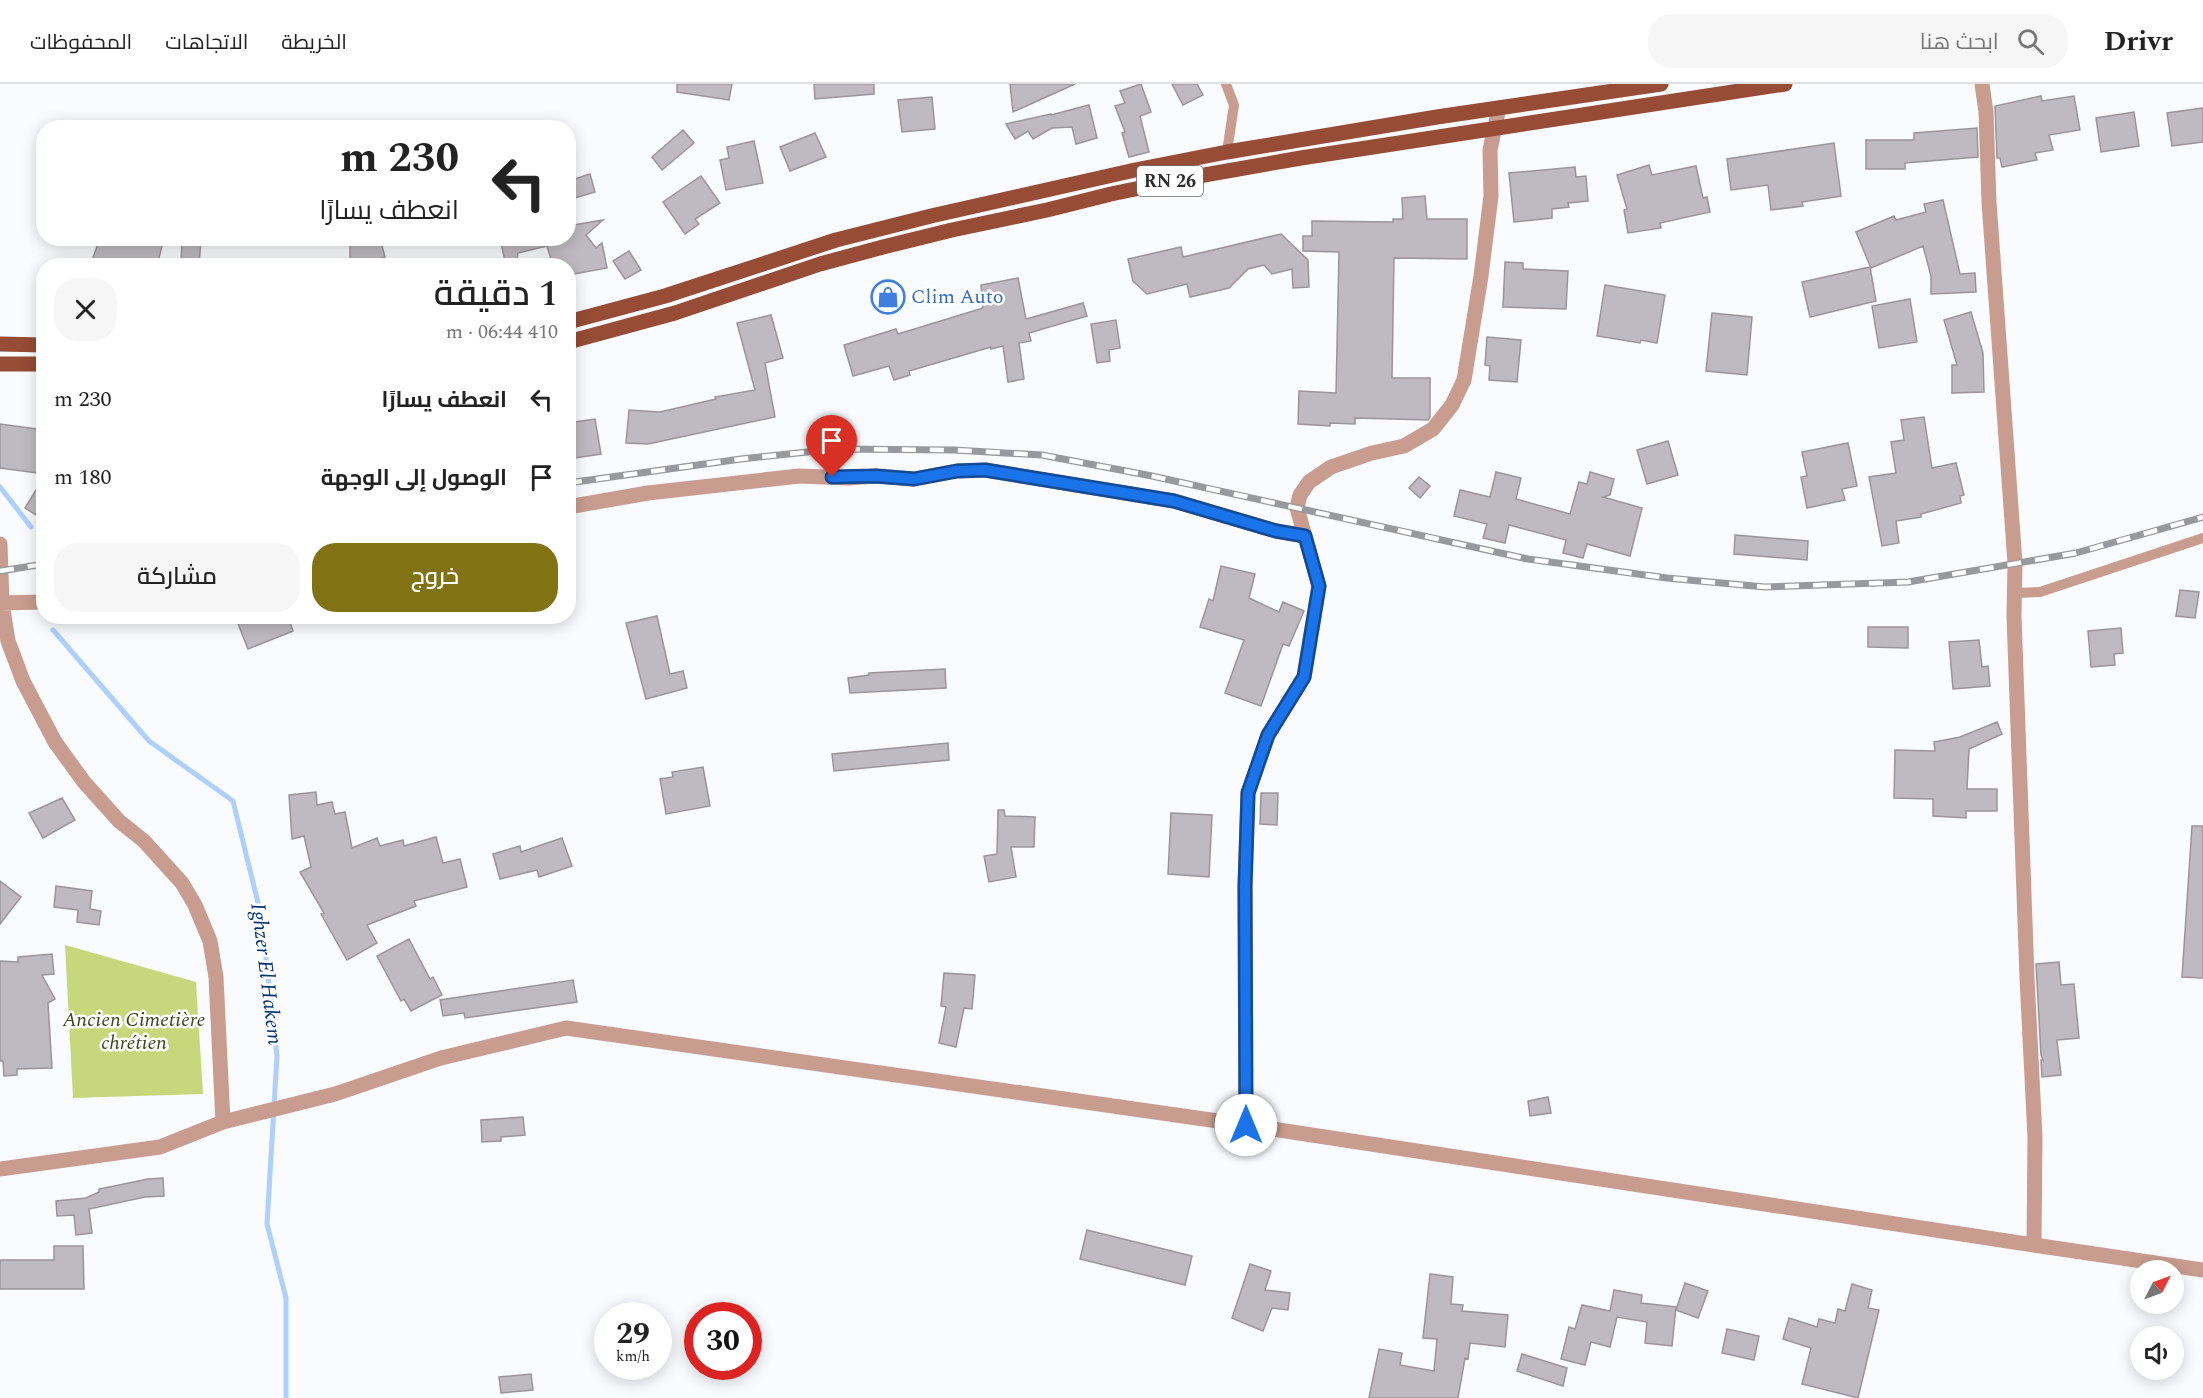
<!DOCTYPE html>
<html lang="ar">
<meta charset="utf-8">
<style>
:root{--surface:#fff;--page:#f6f6f6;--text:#222;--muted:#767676;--line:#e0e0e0;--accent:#817213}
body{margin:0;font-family:Spectral,Cairo,serif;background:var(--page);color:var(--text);direction:rtl;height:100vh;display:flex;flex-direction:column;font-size:22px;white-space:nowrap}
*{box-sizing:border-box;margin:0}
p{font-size:20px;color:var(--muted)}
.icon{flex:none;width:33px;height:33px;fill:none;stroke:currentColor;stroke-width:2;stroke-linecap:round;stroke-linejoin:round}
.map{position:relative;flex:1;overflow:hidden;direction:ltr}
.sheet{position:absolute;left:36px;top:174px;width:540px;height:366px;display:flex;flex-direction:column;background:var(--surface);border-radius:24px;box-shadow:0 3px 15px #0003;direction:rtl}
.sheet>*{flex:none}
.banner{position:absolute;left:36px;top:36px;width:540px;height:126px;border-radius:24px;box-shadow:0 3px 15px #0003;direction:rtl;background:#fff;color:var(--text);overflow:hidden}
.needle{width:39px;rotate:48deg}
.buttons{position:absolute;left:2130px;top:1176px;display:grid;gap:12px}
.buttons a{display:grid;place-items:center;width:54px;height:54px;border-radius:50%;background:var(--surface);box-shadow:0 3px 15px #0003;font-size:30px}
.speed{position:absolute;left:594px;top:1218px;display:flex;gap:12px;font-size:30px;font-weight:700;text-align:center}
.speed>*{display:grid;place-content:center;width:78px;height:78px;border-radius:50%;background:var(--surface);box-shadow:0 3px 15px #0003;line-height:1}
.speed small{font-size:15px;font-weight:400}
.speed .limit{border:9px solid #d22;background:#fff;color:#111}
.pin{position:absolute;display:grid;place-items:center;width:51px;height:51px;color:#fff;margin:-62px -26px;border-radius:50% 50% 50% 0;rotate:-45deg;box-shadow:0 0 6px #0007}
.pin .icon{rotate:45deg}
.me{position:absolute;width:66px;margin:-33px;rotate:0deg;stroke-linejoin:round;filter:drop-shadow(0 0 4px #0008)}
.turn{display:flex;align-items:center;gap:21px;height:126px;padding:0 18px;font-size:27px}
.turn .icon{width:78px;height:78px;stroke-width:2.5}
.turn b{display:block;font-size:42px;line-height:51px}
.round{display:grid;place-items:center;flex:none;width:63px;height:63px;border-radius:24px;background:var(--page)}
.summary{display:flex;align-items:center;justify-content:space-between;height:102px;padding:0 18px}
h1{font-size:36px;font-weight:600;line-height:45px}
.action{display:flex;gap:12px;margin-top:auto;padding:12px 18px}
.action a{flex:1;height:69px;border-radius:24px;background:var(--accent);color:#fff;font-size:24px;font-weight:600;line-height:69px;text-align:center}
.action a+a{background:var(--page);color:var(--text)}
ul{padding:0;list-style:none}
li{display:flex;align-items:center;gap:18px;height:78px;padding:0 18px}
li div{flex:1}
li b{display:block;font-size:22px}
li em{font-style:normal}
header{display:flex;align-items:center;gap:36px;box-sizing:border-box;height:84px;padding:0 30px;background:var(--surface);border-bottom:2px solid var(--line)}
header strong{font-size:28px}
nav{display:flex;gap:33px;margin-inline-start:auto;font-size:21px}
.search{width:420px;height:54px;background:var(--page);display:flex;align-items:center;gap:15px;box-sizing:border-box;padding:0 21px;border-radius:24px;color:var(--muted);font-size:22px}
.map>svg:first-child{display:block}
.green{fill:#c9d77c}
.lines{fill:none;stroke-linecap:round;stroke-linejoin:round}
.stream{stroke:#afcffe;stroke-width:5}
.building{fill:#bfbac1;stroke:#9a959b;stroke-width:1.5}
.service{stroke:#c89c8f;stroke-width:10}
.minor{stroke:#c89c8f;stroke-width:15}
.primary{stroke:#964c35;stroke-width:15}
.rail-casing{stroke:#97999c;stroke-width:7}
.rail{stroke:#fff;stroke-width:4.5;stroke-dasharray:14;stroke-linecap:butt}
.route-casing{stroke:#114b97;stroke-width:15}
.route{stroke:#1a73e8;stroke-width:10}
.labels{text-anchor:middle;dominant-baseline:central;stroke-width:5;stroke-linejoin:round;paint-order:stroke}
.shield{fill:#fff;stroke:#6b6c6e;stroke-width:1.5}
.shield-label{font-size:18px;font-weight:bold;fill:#2c2d30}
.shop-label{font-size:20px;fill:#366cbe;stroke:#fff;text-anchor:start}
.park-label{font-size:20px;font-style:italic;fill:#3c4219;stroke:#fff}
.water-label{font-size:21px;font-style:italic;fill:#013274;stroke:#fff}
</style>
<header>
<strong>Drivr</strong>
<div class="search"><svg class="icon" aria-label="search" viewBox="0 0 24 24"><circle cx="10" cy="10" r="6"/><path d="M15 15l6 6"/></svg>ابحث هنا</div>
<nav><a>الخريطة</a><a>الاتجاهات</a><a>المحفوظات</a></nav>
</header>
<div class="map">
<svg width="2203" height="1314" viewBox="0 0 2203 1314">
<rect width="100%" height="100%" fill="#f9fbfe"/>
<path class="green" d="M65 861 196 898 203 1010 73 1014Z"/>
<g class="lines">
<path class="stream" d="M0 403 31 443
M53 546 149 657 233 717 261 831 277 972 267 1140 286 1214V1314"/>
</g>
<path class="building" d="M677 0H732L729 16 677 8Z
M814 0H874V10L815 15Z
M1010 0H1075L1013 28Z
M1141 0 1151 28 1140 32 1149 68 1129 73 1122 49 1125 48 1115 22 1125 19 1120 7Z
M1172 0H1197L1203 11 1183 21Z
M2041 12 2042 17 2074 12 2080 46 2049 51 2053 66 2035 69 2037 76 2002 83 2000 74H1997L1995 22Z
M932 13 935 45 902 48 898 16Z
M1089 21 1097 54 1076 60 1072 43 1052 44 1033 55 1028 47 1015 55 1006 40 1051 30V31Z
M2203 24V58L2172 62 2167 29Z
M2134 28 2139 62 2101 68 2096 34Z
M1977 44 1978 73 1905 79V85H1866V56H1914V49Z
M683 46 694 59 662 86 652 73Z
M815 49 826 73 790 87 780 63Z
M754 57 763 99 726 106 720 76 729 74 727 63Z
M1834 59 1841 112 1802 118 1803 122 1771 126 1768 101 1731 106 1727 75Z
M1649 81 1652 91 1696 82 1703 114 1707 113 1710 128 1660 139 1661 144 1628 149 1624 126 1627 125 1617 91Z
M1575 83 1576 93 1586 92 1588 117 1568 119 1569 123 1552 125V134L1514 138 1509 89Z
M590 90 595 108 568 116V97Z
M701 92 720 119 695 135 699 140 685 150 663 118Z
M1425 112 1427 135H1467V175L1394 174 1392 294H1430V333L1428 336 1355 334V340L1330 339V342L1298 340 1299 307 1336 309 1339 168 1303 167V152H1312V137L1393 138V135H1403L1402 114Z
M1943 116 1960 190 1975 189 1976 208 1931 210V192L1923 162 1871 184 1856 148 1894 132 1896 136 1926 128 1924 120Z
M603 136 586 151 596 164 602 159 607 184 568 191V182H553L547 162 518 169 516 182H506L500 154H568V142Z
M1281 150 1308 176 1309 203 1293 204 1292 185 1272 190 1264 181 1248 185 1229 204 1190 213 1187 200 1147 210 1133 197 1128 175 1181 163 1183 173Z
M100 154H164L157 182H140L127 178 126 182H90Z
M182 154H201L199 182H181Z
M350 154H380L385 173 364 179H350Z
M629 167 641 186 625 195 613 177Z
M1505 178 1523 179V185L1568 187 1566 225 1503 223Z
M1870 183 1876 217 1810 233 1802 198Z
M1018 194 1026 235 1083 219 1087 232 1029 249 1031 257 1019 259 1024 295 1008 298 1003 262 991 265V263L909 287 910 291 894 296 889 282 853 292 844 261 896 245 898 250 983 224 981 201Z
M1605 201 1665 211 1657 259 1641 256 1640 259 1597 252Z
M1910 215 1917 258 1879 264 1872 222Z
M1971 228 1983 269 1984 308 1952 309V281H1957L1944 236Z
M1712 229 1752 233 1747 291 1706 287Z
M771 231 783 274 765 279 775 333 648 360 626 359 629 326 660 328 716 315 715 313 755 306 737 239Z
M1116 236 1120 264 1109 266 1110 277 1097 279 1091 240Z
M1487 253 1521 256 1517 298 1489 296 1490 282 1485 281Z
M1924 333 1932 384 1956 379 1964 411 1960 412 1961 419 1921 430V433L1896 437 1899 459 1882 462 1869 393 1896 389 1891 358 1904 356 1901 336Z
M595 335 601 370 568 375V339Z
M0 340 44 346V390L0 384Z
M1668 357 1678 391 1647 400 1637 366Z
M1848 359 1857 402 1842 405 1845 416 1807 424 1801 393 1807 392 1802 368Z
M1496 388 1521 394 1516 415 1570 430 1579 398 1587 400 1590 388 1614 395 1610 411 1603 413 1642 424 1630 472 1587 460 1583 474 1563 469 1566 456 1509 441 1505 459 1483 454 1487 440 1454 432 1460 406 1490 413Z
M44 393V436L25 424Z
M1419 393 1430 402 1420 414 1409 404Z
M1735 451 1808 457 1807 476 1734 470Z
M1221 482 1255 490 1249 514 1279 528 1283 518 1304 527 1289 562 1283 560 1261 622 1225 609 1244 556 1200 543 1209 515 1213 517Z
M2180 506 2199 508 2195 534 2176 532Z
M235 532H288L293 547 248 565Z
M657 532 670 590 683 587 687 604 646 615 626 539Z
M1868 543H1908V564L1868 563Z
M2121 544 2123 569 2114 570 2115 581 2091 583 2088 547Z
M1979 556 1982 583 1988 582 1990 602 1953 605 1949 558Z
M945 585 946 604 850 609 848 594 869 591V589Z
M1997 638 2002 650 1969 665 1967 705H1997V727H1966V734L1933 732V715L1894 714 1895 666 1935 667 1934 658 1960 653Z
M948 659 949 676 834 687 832 670Z
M703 683 710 722 666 730 660 695 673 693 672 688Z
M316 708 317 721 332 718 335 730 345 728 352 764 377 754 380 762 403 756 404 762 436 753 443 779 460 775 467 803 414 817 416 822 367 841 377 859 347 876 321 830 324 829 300 788 311 783 304 752 292 755 289 711Z
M1261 709H1278L1277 741 1260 740Z
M62 714 75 736 43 754 29 729Z
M998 726H1004L1005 732 1035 733 1034 763H1011L1016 793 989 798 984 772 997 770Z
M1171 729 1212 731 1209 793 1168 790Z
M2192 742H2203V894L2182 893Z
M562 754 572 782 539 793 537 786 500 795 493 770 520 762 521 768Z
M0 797 21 813 0 840Z
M56 802 92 807 90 825 101 827 99 841 77 838 78 826 54 823Z
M409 855 430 895 433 893 442 911 411 927 404 915 401 917 377 872Z
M52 870 54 890 42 891 55 915 48 919 52 984 17 985V991L4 992 3 977H0V877L18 878V873Z
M2059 878 2061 901 2074 900 2079 954 2057 956 2061 991 2042 993 2041 976H2043L2041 971 2036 880Z
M944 889 975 891 972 925 964 924 956 963 939 959 946 923 941 922Z
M573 896 577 918 465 934 464 929 443 932 440 916Z
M1548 1013 1551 1029 1530 1032 1528 1017Z
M523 1033 525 1051 501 1053V1057L482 1058 481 1036Z
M163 1094 164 1112 145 1113 89 1125 92 1149 76 1151 74 1131 57 1132 56 1117 86 1114 99 1108V1105L148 1095Z
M1087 1146 1192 1172 1185 1201 1080 1175Z
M54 1162H83L84 1205H0V1176H54Z
M1250 1180 1271 1187 1265 1206 1290 1209 1288 1226 1272 1224 1263 1247 1232 1234Z
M1430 1190 1453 1193 1451 1220 1463 1221 1462 1227 1508 1231 1505 1263 1470 1259 1468 1275 1465 1274 1458 1314H1369L1379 1265 1402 1269 1400 1281 1434 1287 1437 1255 1423 1254Z
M1685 1199 1708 1207 1698 1234 1676 1226Z
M1852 1200 1872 1206 1868 1224 1879 1226 1858 1314 1802 1300 1811 1264 1783 1255 1789 1234 1817 1243 1819 1235 1835 1239 1838 1225 1845 1227Z
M1614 1206 1642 1211 1641 1219 1676 1223 1672 1262 1645 1259 1647 1238 1617 1233 1610 1263 1591 1258 1585 1281 1561 1275 1569 1243 1575 1245 1582 1221 1610 1227Z
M1727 1245 1759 1252 1754 1276 1722 1269Z
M1522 1270 1567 1284 1563 1302 1517 1287Z
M531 1290 533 1306 501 1309 499 1293Z"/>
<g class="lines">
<path class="service" d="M1226 0 1234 21 1227 68
M2014 509 2040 508 2203 454"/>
<path class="minor" d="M1982 0 1986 28 1989 118 2015 479 2014 532 2027 894 2035 1053 2034 1161 2203 1186
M568 423 648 409 799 392 849 394 876 392 914 395 957 387 985 386 1174 417 1276 447 1305 452
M0 460 2 519 8 557 23 597 55 658 84 698 119 737 144 757 182 799 195 821 210 857 216 893 223 1038
M0 519 44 518
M1246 1041 1245 802 1248 709 1268 651 1304 593 1319 502 1297 424 1300 411 1309 398 1331 383 1372 369 1404 362 1433 345 1452 321 1464 296 1481 192 1491 112 1490 66 1499 24
M0 1085 160 1063 223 1038 335 1010 441 974 566 944 1246 1041 2034 1161"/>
<path class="primary" d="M568 238 665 212 836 156 931 132 1135 86 1227 68 1437 33 1661 0
M568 258 675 229 820 180 883 163 952 146 1047 126 1111 110 1193 93 1301 74 1785 0
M0 260 44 261
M0 280H44"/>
<g class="rail-casing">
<path id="rail" d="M568 399 741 375 836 365 954 366 1042 371 1152 392 1528 475 1667 494 1765 503 1908 498 2076 469 2203 433
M0 487 44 480"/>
</g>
<use href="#rail" class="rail"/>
</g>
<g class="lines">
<g class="route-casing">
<path id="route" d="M832 393 876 392 914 395 957 387 985 386 1174 417 1276 447 1305 452 1319 502 1304 593 1268 651 1248 709 1245 802 1246 1041"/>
</g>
<use href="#route" class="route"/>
</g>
<defs>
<g id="shop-ring" transform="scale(1.725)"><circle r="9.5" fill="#fff" stroke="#3f7fe0" stroke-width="1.5"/><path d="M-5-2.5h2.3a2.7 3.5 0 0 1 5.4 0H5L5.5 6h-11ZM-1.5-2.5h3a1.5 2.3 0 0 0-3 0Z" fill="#3f7fe0"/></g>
</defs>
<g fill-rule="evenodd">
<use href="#shop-ring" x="888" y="213"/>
</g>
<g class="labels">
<rect class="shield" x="1137" y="82" width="66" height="30" rx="4.5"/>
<g class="shield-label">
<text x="1170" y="97">RN 26</text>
</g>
<g class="shop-label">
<text x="911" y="213">Clim Auto</text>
</g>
<g class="park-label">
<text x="134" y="936">Ancien Cimetière<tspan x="134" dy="23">chrétien</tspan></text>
</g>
<g class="water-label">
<text transform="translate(266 890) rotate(83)">Ighzer El Hakem</text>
</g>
</g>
</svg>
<div class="buttons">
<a><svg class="needle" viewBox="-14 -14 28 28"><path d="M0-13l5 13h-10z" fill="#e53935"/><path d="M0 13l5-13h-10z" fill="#767676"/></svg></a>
<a><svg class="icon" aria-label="sound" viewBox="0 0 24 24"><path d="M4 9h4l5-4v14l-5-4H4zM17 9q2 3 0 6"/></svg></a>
</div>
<div class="speed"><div>29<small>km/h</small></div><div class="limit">30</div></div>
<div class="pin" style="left:832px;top:393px;background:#d93025"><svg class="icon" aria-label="arrive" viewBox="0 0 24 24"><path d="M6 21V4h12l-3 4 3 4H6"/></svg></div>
<svg class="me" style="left:1246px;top:1041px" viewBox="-20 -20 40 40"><circle r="19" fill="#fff"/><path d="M0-13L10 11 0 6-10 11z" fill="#1a73e8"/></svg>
<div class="banner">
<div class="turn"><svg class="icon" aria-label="left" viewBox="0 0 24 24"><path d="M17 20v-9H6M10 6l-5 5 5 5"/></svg><div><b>230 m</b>انعطف يسارًا</div></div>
</div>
<section class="sheet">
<div class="summary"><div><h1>1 دقيقة</h1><p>410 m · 06:44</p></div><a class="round"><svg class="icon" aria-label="close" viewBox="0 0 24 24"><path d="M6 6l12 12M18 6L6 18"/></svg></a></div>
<ul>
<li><svg class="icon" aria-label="left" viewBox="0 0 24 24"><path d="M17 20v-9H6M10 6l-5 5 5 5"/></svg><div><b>انعطف يسارًا</b></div><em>230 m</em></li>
<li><svg class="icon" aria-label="arrive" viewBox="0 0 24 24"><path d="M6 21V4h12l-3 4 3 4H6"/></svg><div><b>الوصول إلى الوجهة</b></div><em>180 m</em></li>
</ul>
<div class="action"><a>خروج</a><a>مشاركة</a></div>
</section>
</div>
